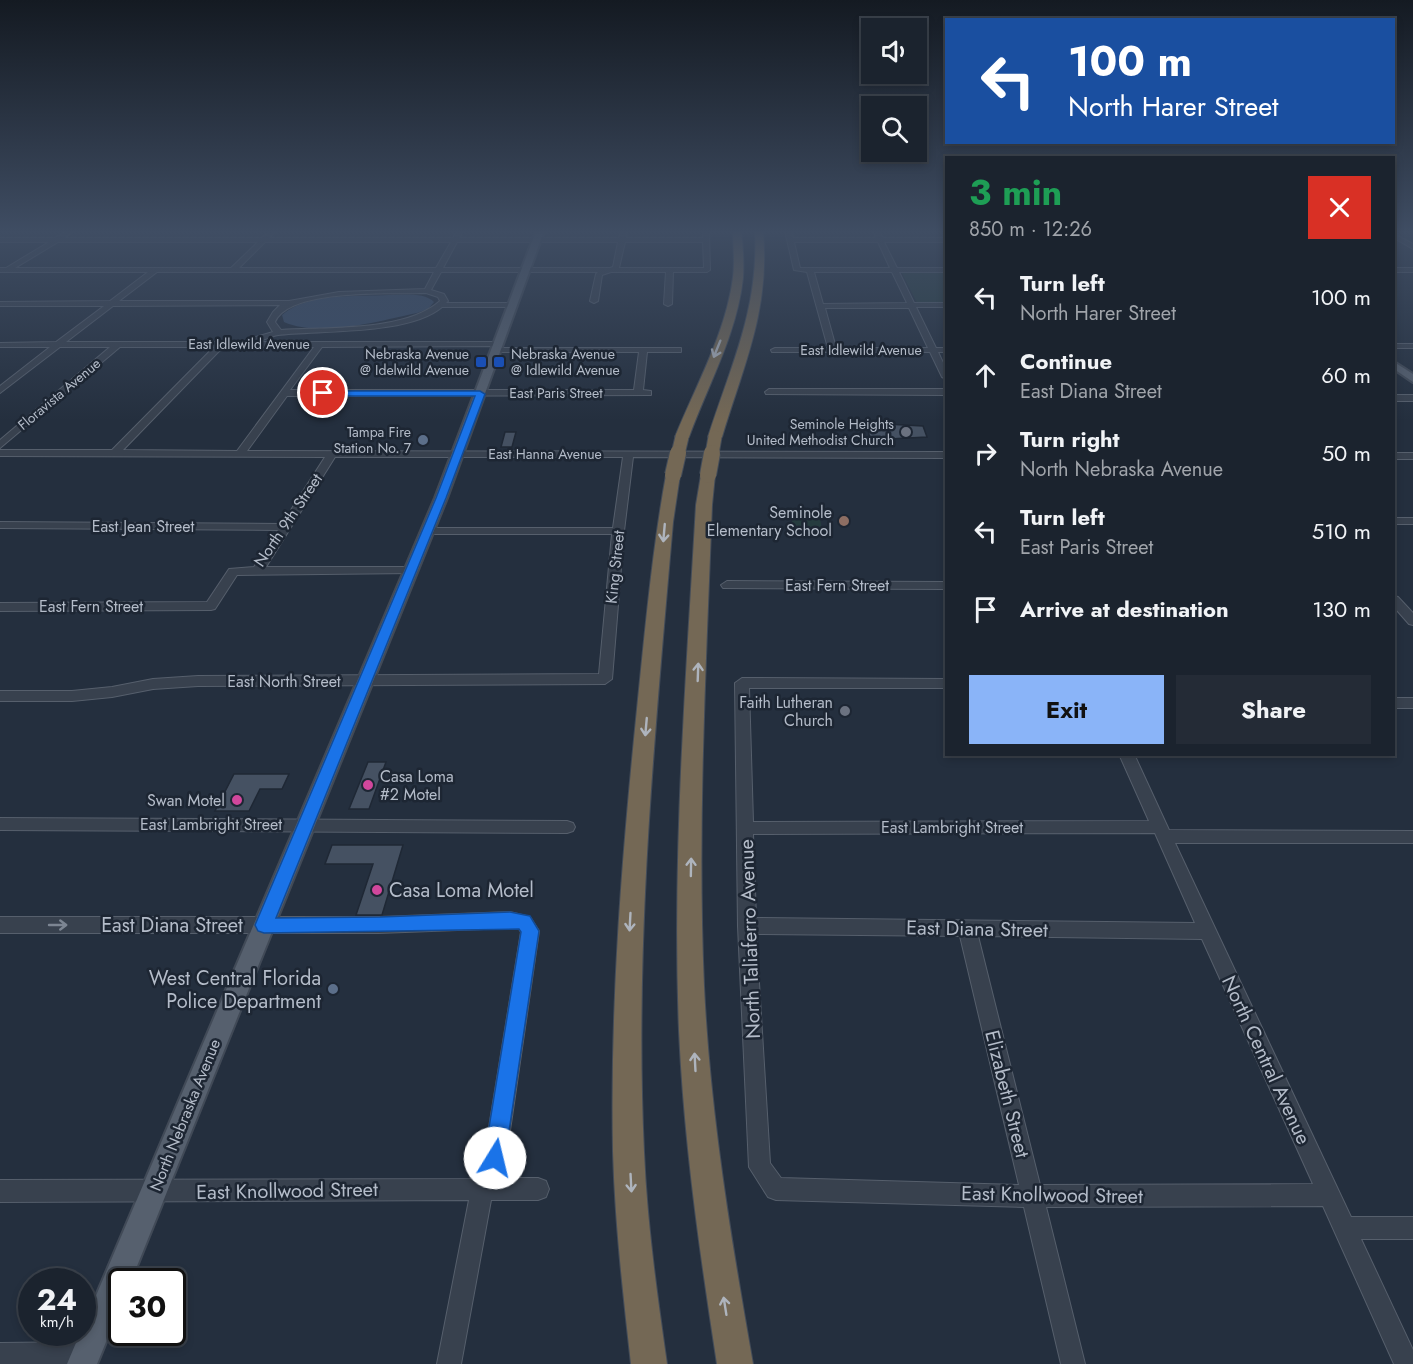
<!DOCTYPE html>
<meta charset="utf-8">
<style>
:root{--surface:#1b232e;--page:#242b36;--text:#f1f3f6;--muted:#a0a4aa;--line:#39404a;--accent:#8ab4f8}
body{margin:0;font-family:Jost,sans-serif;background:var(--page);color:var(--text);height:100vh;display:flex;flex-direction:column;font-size:22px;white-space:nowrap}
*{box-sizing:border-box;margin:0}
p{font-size:20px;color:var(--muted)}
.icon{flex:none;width:33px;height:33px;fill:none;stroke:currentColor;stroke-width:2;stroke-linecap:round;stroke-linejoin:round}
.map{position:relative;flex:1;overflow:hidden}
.panel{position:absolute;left:945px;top:156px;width:450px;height:600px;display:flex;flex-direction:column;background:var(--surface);border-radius:0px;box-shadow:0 3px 9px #0003,0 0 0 2px var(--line)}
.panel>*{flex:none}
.hud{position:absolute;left:945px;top:18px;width:450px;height:126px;border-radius:0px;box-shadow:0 3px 9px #0003,0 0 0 2px var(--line);background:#1a4fa0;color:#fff;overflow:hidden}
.buttons{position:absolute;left:861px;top:18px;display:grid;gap:12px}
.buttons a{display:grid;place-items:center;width:66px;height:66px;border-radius:0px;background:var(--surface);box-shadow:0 3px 9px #0003,0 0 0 2px var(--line);font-size:30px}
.speed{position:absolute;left:18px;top:1268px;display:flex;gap:12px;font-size:30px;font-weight:700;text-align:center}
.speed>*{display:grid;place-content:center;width:78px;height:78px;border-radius:50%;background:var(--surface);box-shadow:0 3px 9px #0003,0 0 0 2px var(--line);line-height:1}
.speed small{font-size:15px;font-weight:400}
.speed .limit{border:3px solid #111;border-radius:9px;background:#fff;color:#111}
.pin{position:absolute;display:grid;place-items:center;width:51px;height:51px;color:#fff;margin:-26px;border:3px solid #fff;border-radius:50%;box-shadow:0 2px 6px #0007}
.me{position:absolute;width:66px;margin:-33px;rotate:9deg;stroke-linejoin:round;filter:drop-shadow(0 0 4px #0008)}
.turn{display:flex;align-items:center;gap:21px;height:126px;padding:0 24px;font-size:27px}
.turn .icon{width:78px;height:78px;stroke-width:2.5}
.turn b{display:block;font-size:42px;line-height:51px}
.round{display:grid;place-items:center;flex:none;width:63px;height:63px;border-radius:0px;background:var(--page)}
.head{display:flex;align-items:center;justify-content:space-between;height:102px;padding:0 24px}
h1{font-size:36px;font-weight:700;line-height:45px;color:#1e9e55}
.cta{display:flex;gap:12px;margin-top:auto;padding:12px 24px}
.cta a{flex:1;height:69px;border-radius:0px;background:var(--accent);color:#111;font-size:24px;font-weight:700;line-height:69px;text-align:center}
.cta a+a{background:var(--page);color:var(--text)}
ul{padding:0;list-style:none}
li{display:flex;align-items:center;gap:18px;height:78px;padding:0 24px}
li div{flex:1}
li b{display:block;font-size:22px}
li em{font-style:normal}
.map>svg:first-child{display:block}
.green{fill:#263c3f}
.water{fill:#394c67}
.building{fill:#455162;stroke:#1f2835;stroke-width:1.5}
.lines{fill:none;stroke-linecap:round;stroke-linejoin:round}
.minor-casing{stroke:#565f6c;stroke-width:2}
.major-casing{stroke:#414a57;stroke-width:4}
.highway-casing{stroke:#434c59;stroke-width:2}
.minor{fill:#38414e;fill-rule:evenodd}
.major{fill:#56606e;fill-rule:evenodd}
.highway{fill:#746855;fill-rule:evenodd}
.highway-bridge-far1-casing{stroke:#434c59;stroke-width:15;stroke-linecap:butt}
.highway-bridge-casing{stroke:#434c59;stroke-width:18;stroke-linecap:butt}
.highway-bridge-far1{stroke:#746855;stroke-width:13}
.highway-bridge{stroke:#746855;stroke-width:16}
.oneway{stroke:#aeb4bd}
.oneway2{stroke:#7c8592}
.route{fill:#1a73e8;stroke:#114b97;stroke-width:1.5}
.transit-dot{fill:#1a4fb4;stroke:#1d2633;stroke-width:2}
.worship-dot{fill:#6b7280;stroke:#1d2633;stroke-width:2}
.service-dot{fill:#5c6f8a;stroke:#1d2633;stroke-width:2}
.education-dot{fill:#8d6e63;stroke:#1d2633;stroke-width:2}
.hotel-dot{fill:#d1479c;stroke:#1d2633;stroke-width:2}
.labels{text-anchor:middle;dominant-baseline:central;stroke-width:5;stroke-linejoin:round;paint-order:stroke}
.far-street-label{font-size:14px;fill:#b4bcc9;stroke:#1d2633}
.far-poi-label{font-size:14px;fill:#b4bcc9;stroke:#1d2633;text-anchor:end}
.poi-label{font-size:16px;fill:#b4bcc9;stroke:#1d2633;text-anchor:end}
.street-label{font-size:16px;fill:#b4bcc9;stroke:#1d2633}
.near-poi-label{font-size:20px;fill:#b4bcc9;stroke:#1d2633;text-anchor:start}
.near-street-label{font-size:20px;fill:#b4bcc9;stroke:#1d2633}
</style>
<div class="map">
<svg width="1413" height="1364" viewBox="0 0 1413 1364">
<rect width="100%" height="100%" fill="#242f3e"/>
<path class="green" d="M901 271H946V303H917Z
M810 512H819L822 530H792V517L806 515Z"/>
<path class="water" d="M389 295C402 295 424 292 434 302L428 309 417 313C379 321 320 338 284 322L282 315C309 292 355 297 389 295Z"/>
<path class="building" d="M867 423 923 426 927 437 870 440Z
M505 432H516L512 447H501Z
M368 762H386L369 809H349Z
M234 774H289L282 789H260L249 811H215Z
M332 845H403L382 915H356L373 864H325Z"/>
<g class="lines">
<g class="minor-casing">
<path id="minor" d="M67 231H74L64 238H262L270 231H276L269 238H453L457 231H463L459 238H619L621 231H627L626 238H703V231H709L710 270 707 272H673L672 304 668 306 664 304 666 272H611L602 275 598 301 594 303 590 301 596 274 598 272H441L431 290 444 294 448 301 446 303H513L517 305 513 307H442C410 335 320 330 278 335 271 336 264 340 256 342H498L502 344 498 346 322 347 290 390H634L639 352H496L492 350 496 348H681V352H647L643 390 651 391V395L287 396 247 451 946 452V458L633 457 624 531 612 679 605 684 198 686 153 689 112 697 72 701H0V691H72L112 687 153 679 198 676 599 674 612 534H427L421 531 427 528H613L623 457H335L266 567H410L416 571 414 573 237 575 215 609 211 610 0 611V603L207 602 229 569 254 567 278 530 0 528V522L282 524 325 457 0 456V450H112L214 347H120L0 448V440L110 347H60L0 393V386L50 347H0V343L56 342 104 306H0V302L110 301 148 272H0V268H6L49 242H0V238H55ZM58 242H258L231 268H15ZM265 242H451L436 268H239ZM457 242H618L613 267 610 268H443ZM625 242H703L704 268H619ZM157 272H434L425 289 339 292 289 301H119ZM426 293 438 297 440 301C405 332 326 327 281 330L275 322C289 288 393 294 426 293ZM280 305 273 312 267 322 273 332 252 338 251 340 254 342H66L113 306ZM223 347H314L237 451 123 450Z
M785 231H791L793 238H876L873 231H879L883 238H946V242H884L897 268H946V272H899L914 303H946V307H916L936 348H946V352H938L946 369V379L942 377 930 352H772L771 350 775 348H828L807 272 794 270ZM794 242H878L890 268H800ZM814 272H892L907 303 823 304ZM825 308H909L928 348H836Z
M1394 234 1413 244V249L1394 238Z
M1394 268H1413V272H1394Z
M1394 344H1413V348H1394Z
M769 389H946V395L766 394 765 392Z
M1394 395H1413V401H1394Z
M1394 453H1413V459H1394Z
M1394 518H1413V524H1394Z
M727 581 946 582V589L723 588 721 585Z
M1394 596 1398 597 1413 613V625L1409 624 1394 607Z
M742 678 946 679V688H749L753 822 1149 821 1119 754H1134L1169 830 1413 831V843H1175L1351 1217H1413V1239H1361L1413 1350V1364H1394L1323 1206 1046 1207 1085 1364H1061L1024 1207 776 1200 768 1197 749 1167 738 926 735 683ZM1155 833 1195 923 756 918 753 834ZM756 934 960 936 1019 1185 781 1178 770 1163ZM978 936 1202 939 1313 1184 1040 1185Z
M1394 698H1413V708H1394Z
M0 818 567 821 573 823 575 827 573 831 567 833 0 830Z
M510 912 530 917 539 931 506 1158 497 1178H538L546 1181 549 1189 546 1197 538 1200H491L461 1364H437L469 1200 0 1202V1180L475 1179 484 1158 521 932 519 929 510 928 379 933H0V917H379Z
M87 1342 96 1345 99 1354 96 1363 92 1364H0V1343Z"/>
</g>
<g class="major-casing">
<path id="major" d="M536 231H544L447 498 131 1281H122V1303L97 1364H67L435 498Z
M1394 362 1413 374V382L1394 369Z"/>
</g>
<g class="highway-casing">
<path id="highway" d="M733 231H741C743 246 744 262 743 278 737 334 708 385 689 437L687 440H677L675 437C696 385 726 333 733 277 735 262 733 246 733 231Z
M755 231H763C770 310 744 364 722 437L715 441 708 437C731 365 759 309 755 231Z
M673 471 680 475 673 522C655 731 634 942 644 1152 647 1223 657 1294 667 1364H631C623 1293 615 1223 613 1152 610 1004 622 856 637 709 645 631 652 552 666 475Z
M708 471 715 475 712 505C706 665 697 826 704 986 710 1113 731 1239 753 1364H717C700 1254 684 1142 679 1031 672 855 686 680 696 505L701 475Z"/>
</g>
<use href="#minor" class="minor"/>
<use href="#major" class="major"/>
<use href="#highway" class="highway"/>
<g class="highway-bridge-far1-casing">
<path id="highway-bridge-far1" d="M678 454 682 437
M712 454 715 437"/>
</g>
<g class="highway-bridge-casing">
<path id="highway-bridge" d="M673 475 678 453
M708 475 712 453"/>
</g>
<use href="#highway-bridge-far1" class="highway-bridge-far1"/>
<use href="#highway-bridge" class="highway-bridge"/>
</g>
<defs><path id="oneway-shaft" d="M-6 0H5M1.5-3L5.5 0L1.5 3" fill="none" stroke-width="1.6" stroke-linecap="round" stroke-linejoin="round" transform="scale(1.5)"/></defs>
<g class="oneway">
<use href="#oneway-shaft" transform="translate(717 349) rotate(112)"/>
<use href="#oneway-shaft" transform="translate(664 533) rotate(95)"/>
<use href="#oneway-shaft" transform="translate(698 672) rotate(-88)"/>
<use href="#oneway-shaft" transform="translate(646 727) rotate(95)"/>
<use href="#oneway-shaft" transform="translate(691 867) rotate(-89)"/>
<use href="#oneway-shaft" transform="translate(630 922) rotate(93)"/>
<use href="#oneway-shaft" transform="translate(695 1062) rotate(-93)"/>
<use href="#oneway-shaft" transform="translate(631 1183) rotate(87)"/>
<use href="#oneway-shaft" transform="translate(725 1306) rotate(-99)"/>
</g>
<use class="oneway2" href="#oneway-shaft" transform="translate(58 925)"/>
<linearGradient id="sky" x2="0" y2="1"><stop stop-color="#141a22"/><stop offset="0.55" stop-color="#3f4d63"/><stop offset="1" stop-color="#3f4d63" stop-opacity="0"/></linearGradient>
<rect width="1413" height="421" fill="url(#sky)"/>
<path class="route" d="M320 391H480L485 394 446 498 276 918 380 917 510 912 530 916 539 931 505 1158 502 1165 495 1168 487 1165 484 1158 521 932 519 929 264 933 258 931 255 925 436 498 475 396H323L319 393Z"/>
<g class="transit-dot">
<rect x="475" y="356" width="12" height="12" rx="3"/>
<rect x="493" y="356" width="12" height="12" rx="3"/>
</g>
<g class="worship-dot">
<circle cx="906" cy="432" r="6"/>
<circle cx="845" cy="711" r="6"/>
</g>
<g class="service-dot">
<circle cx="423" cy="440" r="6"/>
<circle cx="333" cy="989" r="6"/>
</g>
<circle class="education-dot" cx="844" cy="521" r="6"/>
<g class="hotel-dot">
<circle cx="368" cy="785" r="6"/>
<circle cx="237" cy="800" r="6"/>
<circle cx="377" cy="890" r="6"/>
</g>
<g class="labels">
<g class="far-street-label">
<text x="249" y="344">East Idlewild Avenue</text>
<text x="861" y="350">East Idlewild Avenue</text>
<text x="556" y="393">East Paris Street</text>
<text transform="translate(59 394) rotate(-40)">Floravista Avenue</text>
<text x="545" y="454">East Hanna Avenue</text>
</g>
<g class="far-poi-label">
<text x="469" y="354">Nebraska Avenue<tspan x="469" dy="16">@ Idelwild Avenue</tspan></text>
<text x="511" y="354" text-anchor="start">Nebraska Avenue<tspan x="511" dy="16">@ Idlewild Avenue</tspan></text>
<text x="894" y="424">Seminole Heights<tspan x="894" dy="16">United Methodist Church</tspan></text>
<text x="411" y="432">Tampa Fire<tspan x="411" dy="16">Station No. 7</tspan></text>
</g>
<g class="poi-label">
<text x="832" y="512">Seminole<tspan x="832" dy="18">Elementary School</tspan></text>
<text x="833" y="702">Faith Lutheran<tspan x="833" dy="18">Church</tspan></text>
<text x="380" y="776" text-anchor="start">Casa Loma<tspan x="380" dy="18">#2 Motel</tspan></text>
<text x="225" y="800">Swan Motel</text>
</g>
<g class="street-label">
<text transform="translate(288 520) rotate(-56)">North 9th Street</text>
<text x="143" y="526">East Jean Street</text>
<text transform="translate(615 567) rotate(-84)">King Street</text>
<text x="837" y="585">East Fern Street</text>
<text x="91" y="606">East Fern Street</text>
<text x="284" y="681">East North Street</text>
<text x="211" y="824">East Lambright Street</text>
<text x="952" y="827">East Lambright Street</text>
<text transform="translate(185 1115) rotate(-68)">North Nebraska Avenue</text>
</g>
<g class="near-poi-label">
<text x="389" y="890">Casa Loma Motel</text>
<text x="321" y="978" text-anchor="end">West Central Florida<tspan x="321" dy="23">Police Department</tspan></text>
</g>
<g class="near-street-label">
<text x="172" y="925">East Diana Street</text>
<text transform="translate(977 929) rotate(1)">East Diana Street</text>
<text transform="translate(750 939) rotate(-92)">North Taliaferro Avenue</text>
<text transform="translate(1266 1060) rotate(65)">North Central Avenue</text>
<text transform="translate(1007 1094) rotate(76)">Elizabeth Street</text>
<text transform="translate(287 1191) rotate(-1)">East Knollwood Street</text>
<text transform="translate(1052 1195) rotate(1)">East Knollwood Street</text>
</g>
</g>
</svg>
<div class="buttons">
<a><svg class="icon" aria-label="sound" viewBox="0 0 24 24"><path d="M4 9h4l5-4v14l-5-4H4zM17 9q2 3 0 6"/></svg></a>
<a><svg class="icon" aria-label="search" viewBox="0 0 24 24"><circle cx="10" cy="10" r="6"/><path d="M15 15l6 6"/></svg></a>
</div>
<div class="speed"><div>24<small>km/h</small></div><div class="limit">30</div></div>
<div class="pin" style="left:323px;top:393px;background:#d93025"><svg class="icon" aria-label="arrive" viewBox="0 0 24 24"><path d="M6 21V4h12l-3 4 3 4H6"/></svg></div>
<svg class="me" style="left:495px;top:1158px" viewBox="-20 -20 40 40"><circle r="19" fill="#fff"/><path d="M0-13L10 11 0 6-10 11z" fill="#1a73e8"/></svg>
<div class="hud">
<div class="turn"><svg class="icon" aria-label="left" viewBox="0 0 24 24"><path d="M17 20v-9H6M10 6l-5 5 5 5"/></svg><div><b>100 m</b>North Harer Street</div></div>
</div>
<section class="panel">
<div class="head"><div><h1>3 min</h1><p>850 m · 12:26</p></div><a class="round" style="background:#d93025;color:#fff"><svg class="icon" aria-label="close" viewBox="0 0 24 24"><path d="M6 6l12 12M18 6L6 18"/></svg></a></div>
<ul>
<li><svg class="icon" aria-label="left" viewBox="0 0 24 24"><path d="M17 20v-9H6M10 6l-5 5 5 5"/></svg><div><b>Turn left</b><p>North Harer Street</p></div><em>100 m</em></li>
<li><svg class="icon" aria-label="ahead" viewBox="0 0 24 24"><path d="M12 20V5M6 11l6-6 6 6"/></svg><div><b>Continue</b><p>East Diana Street</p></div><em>60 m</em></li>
<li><svg class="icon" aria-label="right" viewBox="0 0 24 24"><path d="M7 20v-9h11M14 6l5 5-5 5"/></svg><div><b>Turn right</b><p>North Nebraska Avenue</p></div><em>50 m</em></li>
<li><svg class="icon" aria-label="left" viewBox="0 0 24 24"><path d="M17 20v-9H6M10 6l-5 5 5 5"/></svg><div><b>Turn left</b><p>East Paris Street</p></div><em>510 m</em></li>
<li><svg class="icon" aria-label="arrive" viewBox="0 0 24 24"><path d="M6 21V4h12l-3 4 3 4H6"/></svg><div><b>Arrive at destination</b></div><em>130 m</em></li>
</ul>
<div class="cta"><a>Exit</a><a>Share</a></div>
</section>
</div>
